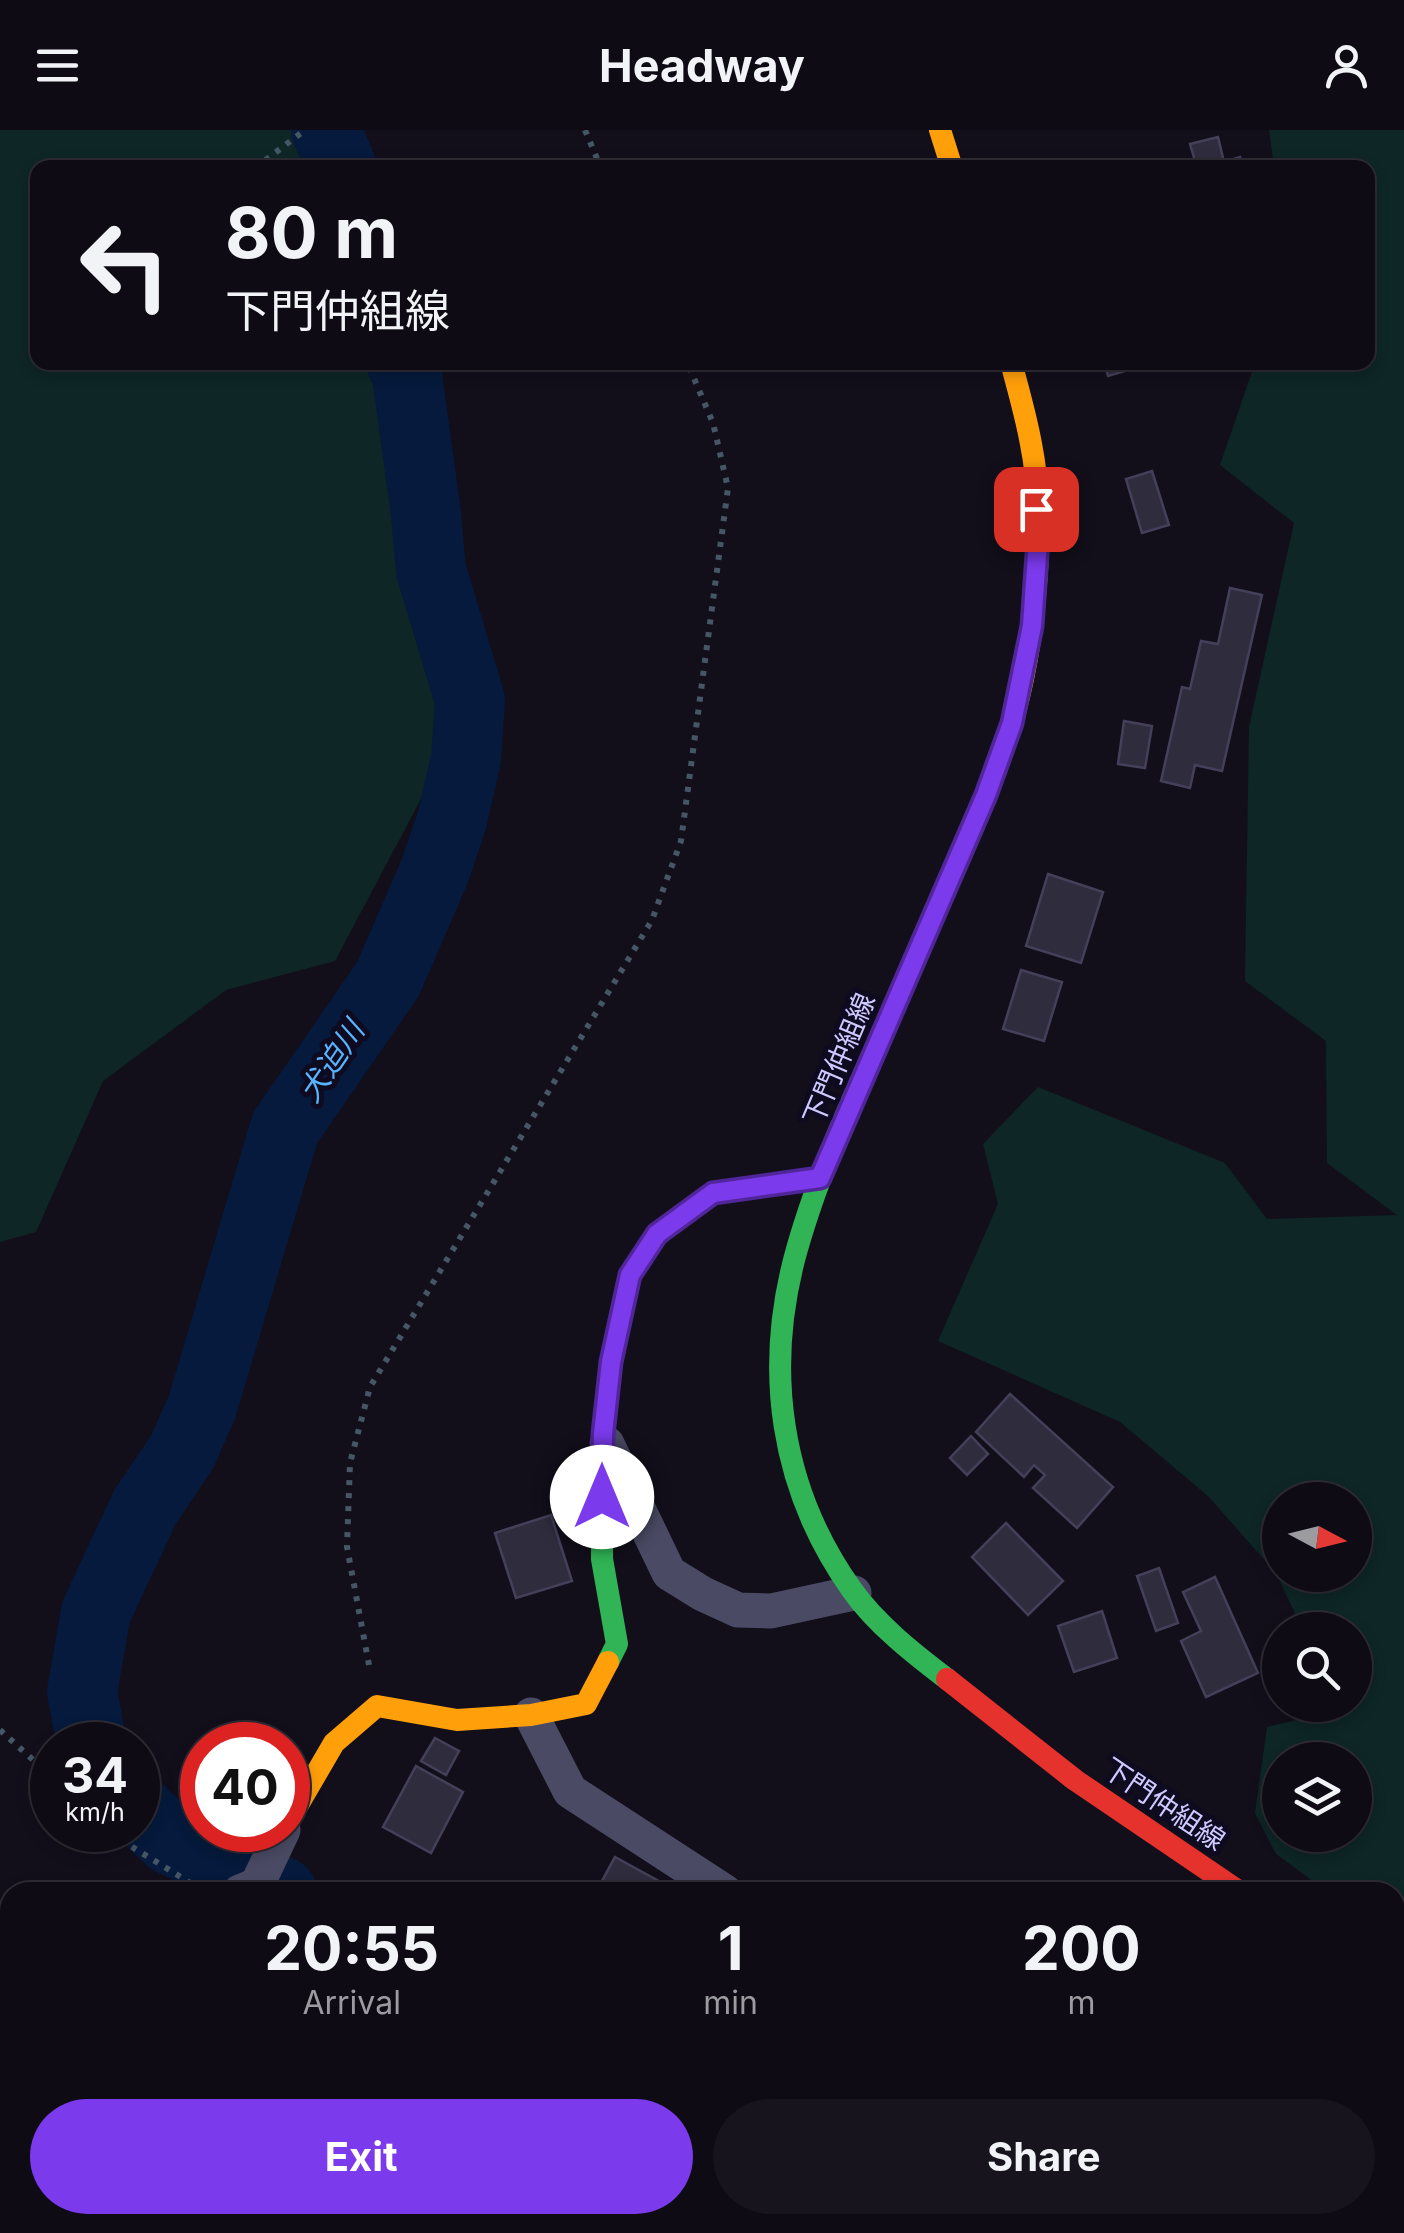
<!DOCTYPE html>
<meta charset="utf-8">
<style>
:root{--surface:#0e0b14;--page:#17141d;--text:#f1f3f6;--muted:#9b9ba0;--line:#2e2b34;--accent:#7c3aed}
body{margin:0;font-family:Inter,"Noto Sans JP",sans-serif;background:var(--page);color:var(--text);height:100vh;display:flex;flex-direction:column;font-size:38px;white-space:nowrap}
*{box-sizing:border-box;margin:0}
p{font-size:32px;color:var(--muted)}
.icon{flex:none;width:55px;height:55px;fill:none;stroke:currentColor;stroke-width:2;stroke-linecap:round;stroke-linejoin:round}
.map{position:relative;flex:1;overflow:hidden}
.drawer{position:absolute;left:0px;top:1752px;width:1405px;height:352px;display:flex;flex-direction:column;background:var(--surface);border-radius:30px 30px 0 0;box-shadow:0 5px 15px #0003,0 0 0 2px var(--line)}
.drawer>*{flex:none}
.top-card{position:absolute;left:30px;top:30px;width:1345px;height:210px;border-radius:20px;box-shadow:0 5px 15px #0003,0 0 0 2px var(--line);background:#0e0b14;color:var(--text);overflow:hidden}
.needle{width:65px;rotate:97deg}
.tools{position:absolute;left:1262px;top:1352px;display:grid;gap:20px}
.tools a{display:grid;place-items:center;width:110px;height:110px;border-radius:50%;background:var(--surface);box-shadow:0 5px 15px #0003,0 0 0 2px var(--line);font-size:50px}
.speed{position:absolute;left:30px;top:1592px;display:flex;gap:20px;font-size:50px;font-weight:700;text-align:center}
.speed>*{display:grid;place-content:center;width:130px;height:130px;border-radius:50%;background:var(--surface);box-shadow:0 5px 15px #0003,0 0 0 2px var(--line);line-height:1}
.speed small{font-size:25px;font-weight:400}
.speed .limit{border:15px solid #d22;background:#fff;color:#111}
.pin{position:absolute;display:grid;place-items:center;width:85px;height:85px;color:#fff;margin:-42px;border-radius:20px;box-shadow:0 5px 15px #0006}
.me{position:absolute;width:110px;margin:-55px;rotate:0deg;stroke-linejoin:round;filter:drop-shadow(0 0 8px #0008)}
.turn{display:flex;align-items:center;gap:35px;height:210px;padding:0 30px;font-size:45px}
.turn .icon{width:130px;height:130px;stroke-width:2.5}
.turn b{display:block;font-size:70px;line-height:85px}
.eta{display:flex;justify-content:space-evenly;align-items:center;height:170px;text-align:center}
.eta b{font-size:60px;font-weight:700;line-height:70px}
.action{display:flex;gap:20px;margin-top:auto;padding:20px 30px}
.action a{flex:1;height:115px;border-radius:60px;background:var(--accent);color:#fff;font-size:40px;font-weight:700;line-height:115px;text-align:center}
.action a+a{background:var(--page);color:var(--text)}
header{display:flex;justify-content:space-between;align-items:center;height:130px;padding:0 30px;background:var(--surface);font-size:45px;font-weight:700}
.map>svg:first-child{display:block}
.green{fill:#0e2626;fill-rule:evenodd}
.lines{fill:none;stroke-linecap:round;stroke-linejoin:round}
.river{stroke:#051a3c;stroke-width:70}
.building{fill:#2f2c3e;stroke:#44405a;stroke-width:2.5}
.path{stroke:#455665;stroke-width:6;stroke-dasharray:5 8;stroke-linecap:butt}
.street{stroke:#4a4a64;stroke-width:35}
.fast{stroke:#30b455;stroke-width:22}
.slow{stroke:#ff9f0a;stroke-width:22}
.jam{stroke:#e5322d;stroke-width:22}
.route-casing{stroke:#51269a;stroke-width:25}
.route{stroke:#7c3aed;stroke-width:18}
.labels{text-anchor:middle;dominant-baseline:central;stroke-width:10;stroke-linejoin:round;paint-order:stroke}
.street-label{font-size:28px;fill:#cec9ff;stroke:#0e0a20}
.water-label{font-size:30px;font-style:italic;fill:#57b5ff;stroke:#0e0a20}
</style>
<header><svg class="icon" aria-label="menu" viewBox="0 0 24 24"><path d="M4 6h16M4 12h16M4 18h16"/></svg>Headway<svg class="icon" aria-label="person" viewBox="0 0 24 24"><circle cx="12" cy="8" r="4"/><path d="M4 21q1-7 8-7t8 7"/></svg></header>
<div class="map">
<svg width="1404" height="2103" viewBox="0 0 1404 2103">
<rect width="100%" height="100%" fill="#120f1b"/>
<path class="green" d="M0 0H354L357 37 38 38V232L378 233 443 353 473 515 431 650 335 831 226 860 103 951 36 1102 0 1112Z
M1269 0H1404V1790L1395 1789V1762H1328L1276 1724 1255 1683 1267 1597 1339 1580 1338 1575H1355V1500H1303L1276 1443 1208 1366 1120 1292 938 1211 998 1074 983 1014 1038 957 1225 1033 1267 1089 1397 1085 1327 1033 1326 911 1245 851 1249 597 1294 393 1220 335 1255 233 1368 232V38L1274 37ZM1280 1370H1355V1445H1280ZM1280 1630H1355V1705H1280Z"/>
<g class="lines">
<path class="river" d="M326 0 342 38
M92 1615 82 1562 96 1482 145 1377 182 1322 202 1277 285 998 388 849 434 743 452 690 466 629 470 570 431 440 426 384 407 245 401 232
M138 1679 171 1710 282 1762
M690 2095 692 2103"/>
</g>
<path class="building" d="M1218 7 1224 32 1240 27 1243 38H1197L1190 14Z
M1104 232H1156L1108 246Z
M1152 341 1169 395 1142 403 1126 349Z
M1230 458 1262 465 1222 641 1195 635 1190 658 1161 651 1182 557 1190 559 1201 511 1218 514Z
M1124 591 1152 596 1145 638 1118 634Z
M1048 744 1103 762 1081 833 1026 816Z
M1021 840 1062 852 1044 911 1003 899Z
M1010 1264 1113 1357 1077 1398 1033 1358 1045 1345 1034 1335 1024 1347 976 1302Z
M971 1306 988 1324 967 1345 950 1328Z
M551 1385 572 1451 516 1468 495 1403Z
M1006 1393 1063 1451 1028 1485 972 1427Z
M1159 1438 1178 1493 1156 1501 1137 1446Z
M1215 1447 1258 1543 1206 1567 1181 1511 1201 1501 1183 1462Z
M1102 1481 1117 1528 1074 1542 1058 1496Z
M435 1608 459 1621 446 1645 421 1631Z
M416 1636 463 1662 431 1723 383 1697Z
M615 1727 679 1762H596Z
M7 2067 10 2095H13L15 2103H0V2068Z"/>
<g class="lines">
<path class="path" d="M585 0 601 38
M255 38 305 0
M369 1535 347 1417 350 1333 370 1257 652 790 681 711 728 358 713 293 687 232
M0 1600 52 1647
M112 1700 129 1715 205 1762
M338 2095 343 2103"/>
<path class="street" d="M607 1314 669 1443 703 1464 738 1480 771 1481 854 1463
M531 1585 570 1661 725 1762
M240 1762 257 1755 283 1700
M0 1912 10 1904
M1044 2095 1047 2103"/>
<path class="fast" d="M918 823C876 920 826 1017 797 1119 763 1239 780 1359 852 1460 876 1494 914 1524 947 1549
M608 1532 617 1514 602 1429 603 1304 611 1232 630 1145 657 1104 690 1080
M1395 1881 1404 1894"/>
<path class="slow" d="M940 0 952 38
M918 823C950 748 987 674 1011 596 1035 517 1047 394 1031 314 1026 286 1018 259 1011 232
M690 1080 713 1063 820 1049
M288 1692 334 1613 377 1576 457 1590 531 1585 586 1574 608 1532"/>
<path class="jam" d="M947 1549 1075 1650 1240 1762"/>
</g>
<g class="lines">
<g class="route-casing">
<path id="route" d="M602 1367 603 1304 611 1232 630 1145 657 1104 713 1063 820 1048 986 665 1012 593 1032 496 1038 410 1036 379"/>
</g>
<use href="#route" class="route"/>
</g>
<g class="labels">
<g class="street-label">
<text transform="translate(839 929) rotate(-67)">下門仲組線</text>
<text transform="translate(1164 1674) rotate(34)">下門仲組線</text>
</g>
<g class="water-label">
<text transform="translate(331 931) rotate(-56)">犬迫川</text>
</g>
</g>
</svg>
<div class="tools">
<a><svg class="needle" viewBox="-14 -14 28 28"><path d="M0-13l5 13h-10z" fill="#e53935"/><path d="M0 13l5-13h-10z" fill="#9b9ba0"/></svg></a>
<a><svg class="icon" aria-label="search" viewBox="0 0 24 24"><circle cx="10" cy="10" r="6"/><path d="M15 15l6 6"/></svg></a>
<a><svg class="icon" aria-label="layers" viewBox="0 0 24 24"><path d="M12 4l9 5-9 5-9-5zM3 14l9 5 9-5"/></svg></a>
</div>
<div class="speed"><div>34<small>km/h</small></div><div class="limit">40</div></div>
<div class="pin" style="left:1036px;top:379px;background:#d93025"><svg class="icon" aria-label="arrive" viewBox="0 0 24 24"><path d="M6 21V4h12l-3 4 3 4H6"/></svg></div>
<svg class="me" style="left:602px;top:1367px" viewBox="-20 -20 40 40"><circle r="19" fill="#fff"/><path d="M0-13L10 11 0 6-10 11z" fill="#7c3aed"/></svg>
<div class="top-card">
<div class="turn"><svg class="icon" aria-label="left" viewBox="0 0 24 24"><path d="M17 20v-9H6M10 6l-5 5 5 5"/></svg><div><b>80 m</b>下門仲組線</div></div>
</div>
<section class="drawer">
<div class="eta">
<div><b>20:55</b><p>Arrival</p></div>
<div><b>1</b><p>min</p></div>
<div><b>200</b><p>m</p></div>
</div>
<div class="action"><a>Exit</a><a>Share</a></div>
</section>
</div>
